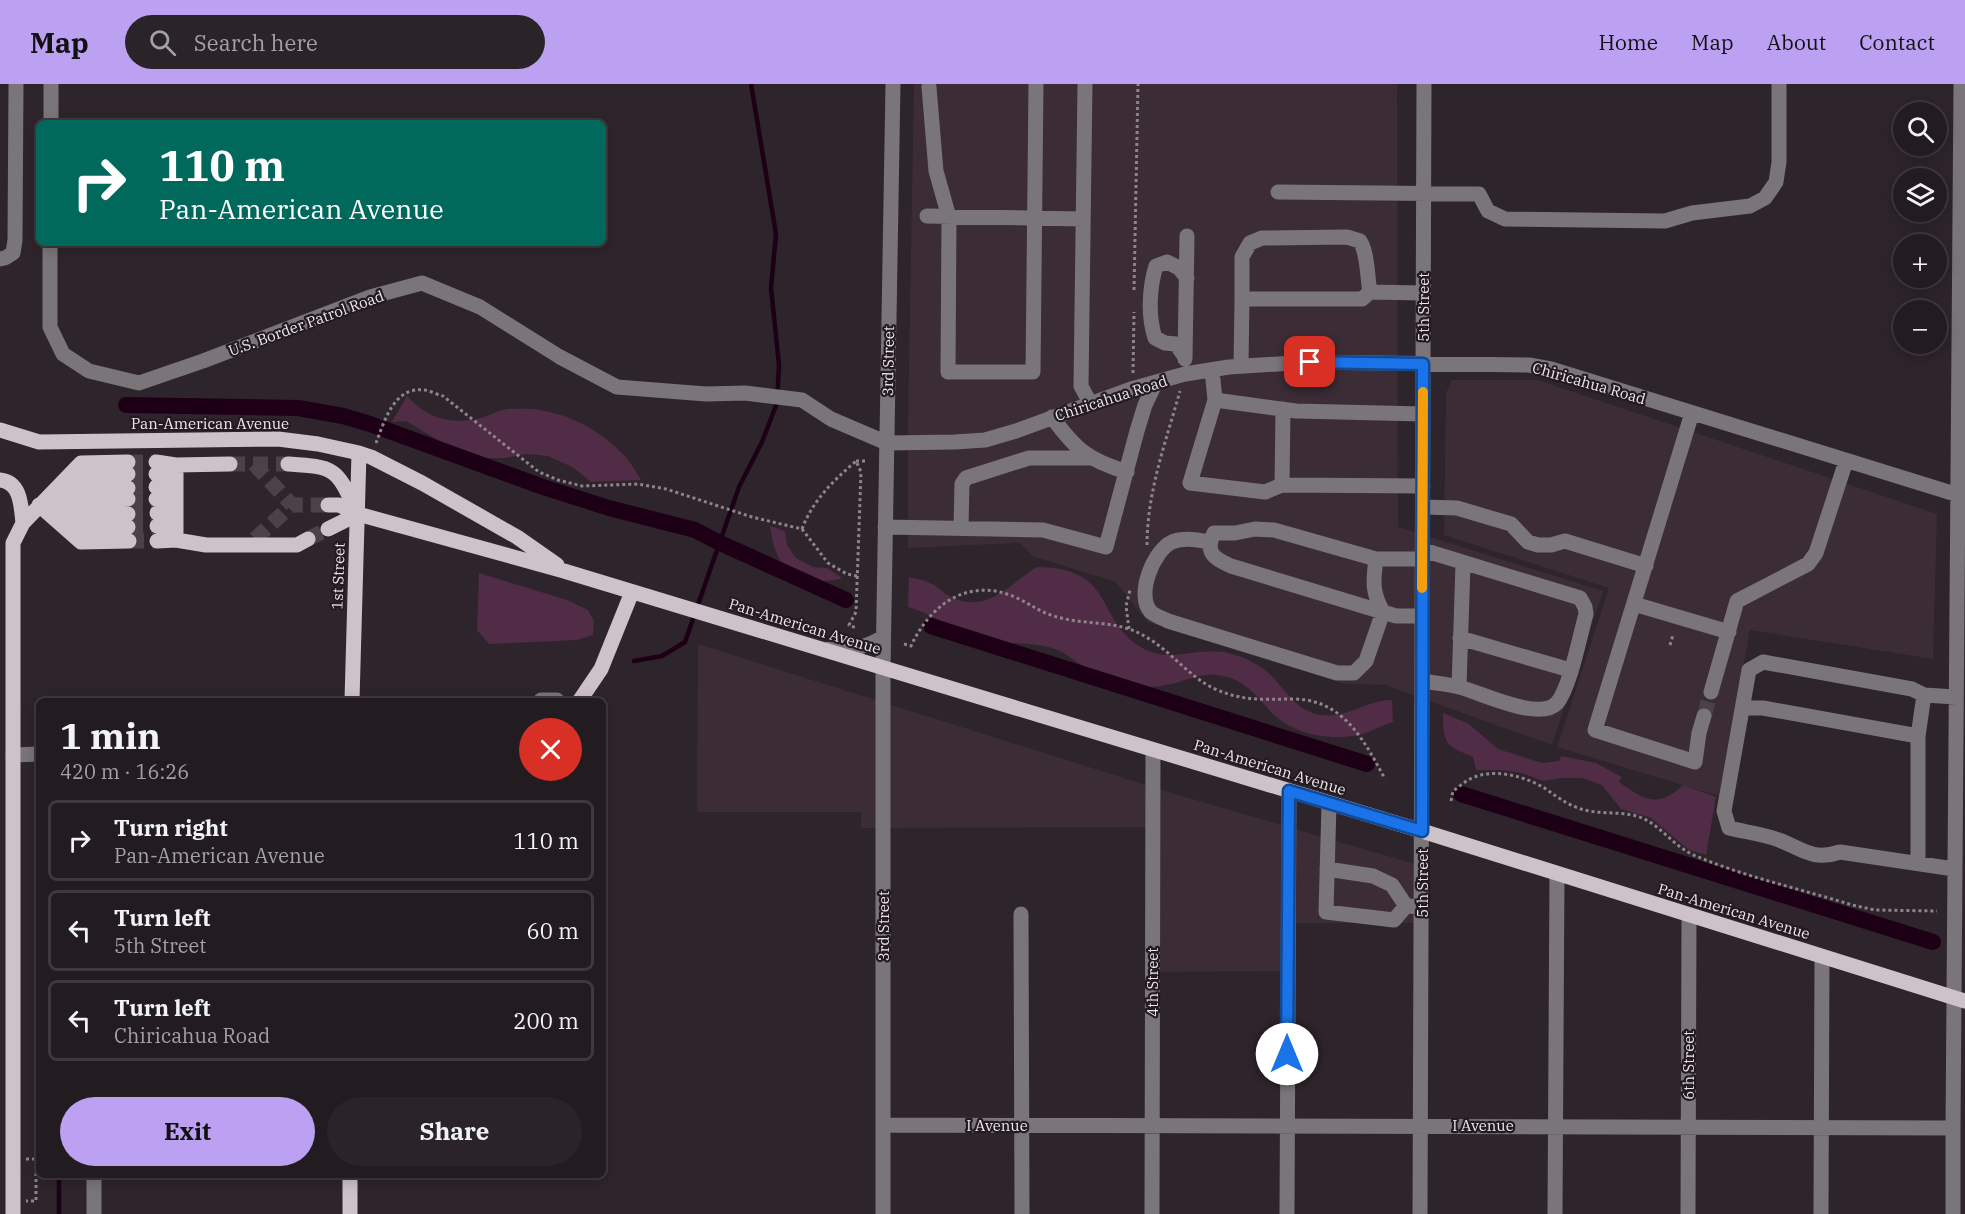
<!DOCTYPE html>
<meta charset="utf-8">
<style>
:root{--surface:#221b20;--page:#2a2429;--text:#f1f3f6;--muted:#a2a1a5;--line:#3f393e;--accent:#bca0f2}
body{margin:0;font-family:"IBM Plex Serif",serif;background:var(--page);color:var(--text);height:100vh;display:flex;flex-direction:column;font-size:22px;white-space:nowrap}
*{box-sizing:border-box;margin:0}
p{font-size:20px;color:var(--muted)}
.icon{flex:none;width:33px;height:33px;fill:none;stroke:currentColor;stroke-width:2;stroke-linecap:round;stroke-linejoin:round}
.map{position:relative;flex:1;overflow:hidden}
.drawer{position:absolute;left:36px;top:614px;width:570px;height:480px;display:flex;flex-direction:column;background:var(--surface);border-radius:9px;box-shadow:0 3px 15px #0003,0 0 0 2px var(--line)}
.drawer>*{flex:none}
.hud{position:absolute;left:36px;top:36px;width:570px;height:126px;border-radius:9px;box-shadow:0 3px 15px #0003,0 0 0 2px var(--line);background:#00695c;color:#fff;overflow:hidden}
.buttons{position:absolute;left:1893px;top:18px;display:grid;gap:12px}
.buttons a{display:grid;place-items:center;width:54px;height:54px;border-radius:50%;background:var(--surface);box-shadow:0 3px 15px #0003,0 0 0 2px var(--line);font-size:30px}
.pin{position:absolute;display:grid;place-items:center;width:51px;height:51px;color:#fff;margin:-26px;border-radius:12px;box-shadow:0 3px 9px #0006}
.me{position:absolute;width:66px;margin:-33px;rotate:0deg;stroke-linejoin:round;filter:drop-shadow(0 0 4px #0008)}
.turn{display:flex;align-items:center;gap:21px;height:126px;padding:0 24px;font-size:27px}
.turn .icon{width:78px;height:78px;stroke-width:2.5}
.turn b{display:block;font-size:42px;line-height:51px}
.round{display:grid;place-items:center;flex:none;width:63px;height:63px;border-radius:32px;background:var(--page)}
.head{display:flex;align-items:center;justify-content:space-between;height:102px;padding:0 24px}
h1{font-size:36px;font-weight:700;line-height:45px}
.primary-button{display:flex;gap:12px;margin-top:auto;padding:12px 24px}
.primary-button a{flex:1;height:69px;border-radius:36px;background:var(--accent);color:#111;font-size:24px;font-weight:700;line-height:69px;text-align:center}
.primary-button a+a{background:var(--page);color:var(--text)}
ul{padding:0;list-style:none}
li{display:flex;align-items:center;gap:18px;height:81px;margin:0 12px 9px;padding:0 12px;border:3px solid var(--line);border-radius:9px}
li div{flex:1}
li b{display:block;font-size:22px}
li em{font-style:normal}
header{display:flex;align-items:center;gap:36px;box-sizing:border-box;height:84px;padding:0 30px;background:var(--accent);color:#111}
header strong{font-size:28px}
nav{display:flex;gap:33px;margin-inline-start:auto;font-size:21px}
.search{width:420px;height:54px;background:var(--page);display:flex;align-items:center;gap:15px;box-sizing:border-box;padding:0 21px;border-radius:33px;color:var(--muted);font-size:22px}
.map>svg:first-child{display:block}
.built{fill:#3b2c36}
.green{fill:#502c46}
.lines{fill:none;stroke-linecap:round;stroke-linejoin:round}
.stream{stroke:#1d0016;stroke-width:4.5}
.canal{stroke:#1d0016;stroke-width:16}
.minor-tunnel{stroke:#4b4148;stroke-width:15;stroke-dasharray:15 8;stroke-linecap:butt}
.major-tunnel{stroke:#4b4148;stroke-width:15;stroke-dasharray:15 8;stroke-linecap:butt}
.path{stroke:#8e858b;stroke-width:3;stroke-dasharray:3 3;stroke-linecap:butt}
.minor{stroke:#7a7578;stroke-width:15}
.major{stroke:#cec2ca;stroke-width:15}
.route-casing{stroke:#114b97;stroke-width:15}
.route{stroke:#1a73e8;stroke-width:10}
.slow{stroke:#f59e0b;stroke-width:10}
.labels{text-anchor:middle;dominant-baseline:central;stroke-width:4.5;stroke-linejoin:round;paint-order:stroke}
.street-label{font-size:15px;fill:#ede6eb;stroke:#241b21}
</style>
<header>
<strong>Map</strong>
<div class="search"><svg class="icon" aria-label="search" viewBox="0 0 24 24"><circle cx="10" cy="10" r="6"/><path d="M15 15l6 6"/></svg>Search here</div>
<nav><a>Home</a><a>Map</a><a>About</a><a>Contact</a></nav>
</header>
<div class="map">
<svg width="1965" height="1130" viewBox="0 0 1965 1130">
<rect width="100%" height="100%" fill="#2e242b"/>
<path class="built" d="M914 0H1397L1398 443 1603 507 1552 661 1385 601 1345 600 1147 538 1116 498 1032 472 1020 459 908 464V336Z
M1452 296H1538L1937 430 1933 575 1750 546 1719 712 1557 663 1609 504 1444 451 1446 309Z
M698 560 1175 710 1422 782V839H1282L1281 887 1152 888V743L861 744V728H697Z"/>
<path class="green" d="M407 312C428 335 451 341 481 334 490 331 499 326 508 325 551 321 593 339 623 370 630 377 636 388 641 396L591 398 574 384 548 372 525 370 505 374H476L446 361 406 337 392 338Z
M770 442 785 447 787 461 796 474 813 483 827 484 842 494C825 500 796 497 784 482 775 471 772 456 770 442Z
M1036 483C1120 484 1092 538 1146 566 1173 579 1204 561 1232 570 1243 573 1256 579 1265 586 1283 600 1292 624 1316 630 1348 637 1363 616 1392 616L1393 638C1382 641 1373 647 1363 650 1332 658 1292 651 1270 627 1257 612 1243 595 1223 592 1202 587 1185 598 1165 601 1153 604 1141 603 1129 600 1114 597 1099 592 1086 584 1076 578 1066 569 1055 565 1032 557 1006 561 983 556 955 550 935 530 908 523L909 493C917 495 925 496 932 500 938 502 942 508 947 511 985 532 1007 503 1036 483Z
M479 489 567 516 588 526 594 537 593 551 577 556 489 560 477 546Z
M1443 629 1469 640 1498 665 1542 679 1559 677 1561 672 1596 679 1622 693 1619 698C1644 716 1658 725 1683 701L1716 713 1706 771 1689 766 1651 734 1621 725 1602 701 1582 694H1561L1543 697 1522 689 1501 686H1476L1473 673C1445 661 1443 660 1443 629Z"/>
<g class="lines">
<path class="stream" d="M634 577 662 572 685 558 739 403 762 358 777 319 779 281 771 204 776 150 751 0
M59 1130V1090"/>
<path class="canal" d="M126 321 298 324 343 332 370 340 543 403 609 424 695 446 720 459 846 516
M931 542 1367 680
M1461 710 1933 858"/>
<path class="minor-tunnel" d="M1704 632 1711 608"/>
<path class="major-tunnel" d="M128 378H156
M230 380H288
M254 380 292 421
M128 390H156
M128 404 156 403
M128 415H156
M128 430 157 429
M128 443 157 442
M255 455 292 421H328
M308 455 328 445
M129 457H157"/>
<path class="path" d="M1134 206 1138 0
M1133 289 1134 228
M376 359C385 336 394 302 425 306 431 307 438 311 443 312L539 388 558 396 582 402 638 400 666 405 752 433 802 445 828 479 847 490 857 492
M856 377H865
M802 445C813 416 833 397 856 377L861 388 856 528 849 541 856 544
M1147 461C1147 408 1166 357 1180 307
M1129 545 1126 522 1130 506
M904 560 911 562C931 519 970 492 1017 514 1030 520 1040 528 1054 532 1084 542 1118 535 1146 553 1171 567 1189 593 1215 605 1245 618 1264 615 1295 615 1344 616 1365 658 1385 695
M1670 561 1673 551
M1451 717 1453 707C1459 703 1465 697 1472 694 1495 684 1525 692 1546 705 1557 713 1568 721 1581 725 1603 732 1628 725 1648 737 1665 747 1676 764 1696 772 1745 793 1801 805 1852 821L1875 826 1937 827
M26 1075H36V1117H26"/>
<path class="minor" d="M1085 0 1081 302 1090 319
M929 3 936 87 949 133 948 288H1033L1036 0
M51 39V0
M1278 108 1479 110 1488 127 1505 135 1665 137 1692 129 1750 122 1765 114 1776 98 1779 78V0
M927 132 1083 135
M50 159V243L63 270 89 287 139 299 203 277 370 213 422 199 480 223 560 273 617 303 706 310 745 309 802 316 831 335 887 359 955 358 985 356 1016 347 1131 305 1185 290 1229 283 1310 278 1529 281 1551 285 1965 413
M0 175 5 174 13 169 15 156 16 0
M1242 215V173L1250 159 1262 154 1347 153 1360 157C1368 170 1367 192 1370 208
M1185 273 1176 260 1165 259 1155 254C1148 233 1149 204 1156 182L1167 178 1179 184 1187 194
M1185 275 1187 152
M1241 282 1242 215H1362L1370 208 1423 209
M1212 286 1215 316 1296 327 1423 330
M1215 316 1190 399 1265 408 1282 401 1423 402
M1692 329 1595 646 1695 678 1699 649 1704 632
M1052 333C1076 366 1088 376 1127 388
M1282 401 1283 325
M1423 423 1457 424 1511 440 1528 458 1538 461H1551L1565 457 1646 482
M885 443 1043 446 1106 463 1137 347 1145 321 1156 298
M961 444 962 400 966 394 1029 374H1091
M1210 458C1197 456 1184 453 1172 458 1154 466 1135 511 1151 528 1155 532 1163 534 1168 537L1337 589H1354L1366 577 1383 528C1372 508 1373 498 1376 475
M1634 520 1729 548
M1422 532H1396L1231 482C1215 475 1204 469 1214 449H1235L1255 445 1274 446 1376 475H1423
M1460 554 1570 586
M829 565C851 565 864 565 883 553
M1422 597C1434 599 1447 600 1459 603 1480 608 1539 638 1557 619 1570 604 1580 551 1586 530L1585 523 1580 514 1423 466
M1459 603 1463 479
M1711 608 1737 517 1808 480 1816 469 1846 377
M541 616H557
M1743 624H1763L1918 652
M13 671 39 670
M1329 720 1326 828 1394 836 1406 822 1422 823
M1918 779V652L1924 611
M1327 785 1373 792 1392 801 1406 822
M1954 785 1840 768C1812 777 1803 765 1779 756 1763 750 1745 748 1729 744L1724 727 1749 586 1763 578 1912 605 1924 611 1956 613
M1021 830 1022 1130
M883 1041 1953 1044 1961 0
M94 1130V1090
M883 1130V585L893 0
M1152 1130 1153 667
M1287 1130 1289 707
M1420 1130 1424 0
M1555 1130 1557 790
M1688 1130 1689 832
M1821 1130 1822 873
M1953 1130V1044"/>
<path class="major" d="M0 346 39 358 278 355 318 360 359 369 371 373 422 399 517 453 557 481
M156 378 176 381 230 380
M288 380C333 383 337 383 355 425
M176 381V456
M156 390 176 389
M0 396C21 398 21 422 23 439
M68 400 81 391 128 390
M156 403H176
M156 415 176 414
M45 419 81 405 128 404
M60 419 128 415
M39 421 81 458 129 457
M328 421H339L358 430 564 487 1422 747 1965 917
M59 426 81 431 128 430
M157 429H176
M63 434 81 444 128 443
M157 442H176
M328 445 358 430
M157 457 176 456 206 461H297L308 455
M352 616 359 369
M580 616 601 585 632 508
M350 1090V1130
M13 1130V459L23 439 81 379 128 378"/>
</g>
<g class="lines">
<g class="route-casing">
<path id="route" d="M1287 970 1289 707 1422 747 1423 280 1310 278"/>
</g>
<use href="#route" class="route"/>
<path class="slow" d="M1422 504 1423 308"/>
</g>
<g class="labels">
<g class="street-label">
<text transform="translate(1423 223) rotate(-90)">5th Street</text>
<text transform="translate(306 239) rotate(-20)">U.S. Border Patrol Road</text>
<text transform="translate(888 277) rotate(-89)">3rd Street</text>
<text transform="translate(1589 299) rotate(16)">Chiricahua Road</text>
<text transform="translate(1111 314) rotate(-18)">Chiricahua Road</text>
<text x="210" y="339">Pan-American Avenue</text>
<text transform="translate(338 492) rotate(-88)">1st Street</text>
<text transform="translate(805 542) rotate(17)">Pan-American Avenue</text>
<text transform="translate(1270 683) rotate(17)">Pan-American Avenue</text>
<text transform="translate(1422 799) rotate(-90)">5th Street</text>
<text transform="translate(1734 827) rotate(17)">Pan-American Avenue</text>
<text transform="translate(883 842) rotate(-90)">3rd Street</text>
<text transform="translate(1152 898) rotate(-90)">4th Street</text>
<text transform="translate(1688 981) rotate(-90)">6th Street</text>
<text x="997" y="1041">I Avenue</text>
<text x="1483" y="1041">I Avenue</text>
</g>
</g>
</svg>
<div class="buttons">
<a><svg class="icon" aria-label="search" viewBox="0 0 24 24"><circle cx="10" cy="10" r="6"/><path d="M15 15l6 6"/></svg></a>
<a><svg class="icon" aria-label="layers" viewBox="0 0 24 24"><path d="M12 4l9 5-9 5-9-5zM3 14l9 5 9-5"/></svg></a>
<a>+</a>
<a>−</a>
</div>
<div class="pin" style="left:1310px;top:278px;background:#d93025"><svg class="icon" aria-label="arrive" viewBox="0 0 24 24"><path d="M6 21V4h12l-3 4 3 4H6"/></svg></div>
<svg class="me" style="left:1287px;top:970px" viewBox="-20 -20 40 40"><circle r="19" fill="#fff"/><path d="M0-13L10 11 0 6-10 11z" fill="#1a73e8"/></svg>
<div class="hud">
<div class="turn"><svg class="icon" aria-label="right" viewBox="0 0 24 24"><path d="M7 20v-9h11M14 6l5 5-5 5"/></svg><div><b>110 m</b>Pan-American Avenue</div></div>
</div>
<section class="drawer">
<div class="head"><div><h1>1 min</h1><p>420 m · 16:26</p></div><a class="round" style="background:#d93025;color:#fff"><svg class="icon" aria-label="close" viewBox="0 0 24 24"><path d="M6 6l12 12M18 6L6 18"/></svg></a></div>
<ul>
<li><svg class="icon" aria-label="right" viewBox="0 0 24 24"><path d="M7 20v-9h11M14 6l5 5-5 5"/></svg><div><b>Turn right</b><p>Pan-American Avenue</p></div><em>110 m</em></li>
<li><svg class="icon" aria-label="left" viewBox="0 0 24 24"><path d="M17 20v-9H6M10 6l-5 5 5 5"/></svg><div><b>Turn left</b><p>5th Street</p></div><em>60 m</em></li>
<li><svg class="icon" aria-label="left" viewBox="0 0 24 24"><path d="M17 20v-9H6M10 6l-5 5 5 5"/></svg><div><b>Turn left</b><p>Chiricahua Road</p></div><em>200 m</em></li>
</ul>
<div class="primary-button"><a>Exit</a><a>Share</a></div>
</section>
</div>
